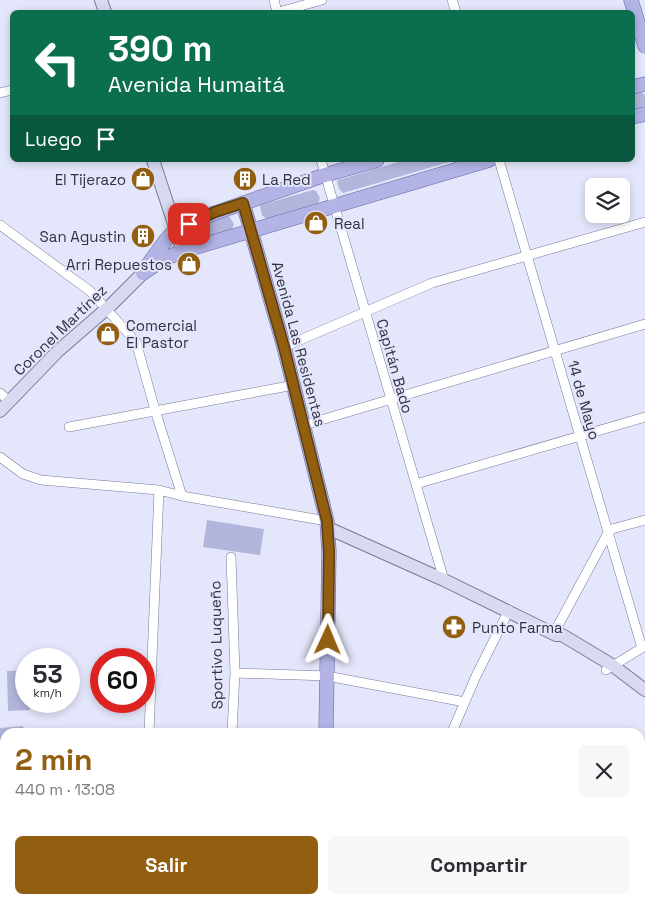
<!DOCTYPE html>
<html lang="es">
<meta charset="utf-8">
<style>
:root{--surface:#fff;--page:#f7f7f7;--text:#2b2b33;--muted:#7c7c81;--accent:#915f0f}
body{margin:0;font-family:"Space Grotesk",sans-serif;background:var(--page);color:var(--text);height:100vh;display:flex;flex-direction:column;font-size:19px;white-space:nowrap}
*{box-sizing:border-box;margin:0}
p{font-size:16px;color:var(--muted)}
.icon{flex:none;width:28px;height:28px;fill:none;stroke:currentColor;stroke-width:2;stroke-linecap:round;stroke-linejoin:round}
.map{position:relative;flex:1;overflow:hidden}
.details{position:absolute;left:0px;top:728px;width:645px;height:176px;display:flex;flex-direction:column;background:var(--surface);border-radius:15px 15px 0 0;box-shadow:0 2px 8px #0003}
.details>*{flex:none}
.hud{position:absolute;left:10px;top:10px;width:625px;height:152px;border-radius:8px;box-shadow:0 2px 8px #0003;background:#0b6e4f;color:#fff;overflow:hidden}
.buttons{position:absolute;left:585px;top:178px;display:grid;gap:10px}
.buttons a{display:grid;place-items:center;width:45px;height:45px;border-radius:8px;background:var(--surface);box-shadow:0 2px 8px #0003;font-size:25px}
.speed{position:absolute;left:15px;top:648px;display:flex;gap:10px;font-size:25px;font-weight:700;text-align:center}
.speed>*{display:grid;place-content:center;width:65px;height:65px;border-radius:50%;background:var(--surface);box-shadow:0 2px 8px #0003;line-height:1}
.speed small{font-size:12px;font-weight:400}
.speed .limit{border:8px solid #d22;background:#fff;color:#111}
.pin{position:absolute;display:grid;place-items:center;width:42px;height:42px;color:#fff;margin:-21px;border-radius:10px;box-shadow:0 2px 8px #0006}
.me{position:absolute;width:55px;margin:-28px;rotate:1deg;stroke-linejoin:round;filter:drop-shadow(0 0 4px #0008)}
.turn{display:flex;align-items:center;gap:18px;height:105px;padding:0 15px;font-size:22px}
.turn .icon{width:65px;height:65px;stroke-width:2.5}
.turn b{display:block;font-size:35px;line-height:42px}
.then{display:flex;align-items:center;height:48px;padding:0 15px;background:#0003;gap:10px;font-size:19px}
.round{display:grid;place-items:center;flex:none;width:52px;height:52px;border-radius:8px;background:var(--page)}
.head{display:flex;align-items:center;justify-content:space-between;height:85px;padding:0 15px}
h1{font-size:30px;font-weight:800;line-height:38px;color:var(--accent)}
.primary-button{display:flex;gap:10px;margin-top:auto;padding:10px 15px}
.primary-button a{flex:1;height:58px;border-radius:8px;background:var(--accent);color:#fff;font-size:20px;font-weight:800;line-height:58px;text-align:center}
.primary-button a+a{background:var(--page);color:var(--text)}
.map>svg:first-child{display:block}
.green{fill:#b3b6dc}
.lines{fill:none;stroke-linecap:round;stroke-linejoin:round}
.street-casing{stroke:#787a99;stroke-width:10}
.secondary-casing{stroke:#787a99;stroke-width:14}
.primary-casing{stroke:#6465a1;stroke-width:15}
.street{stroke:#fff;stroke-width:9}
.secondary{stroke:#d9d9f2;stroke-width:12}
.primary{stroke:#b3b3e6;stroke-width:14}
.route-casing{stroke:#5e3e0a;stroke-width:12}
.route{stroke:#915f0f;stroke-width:9}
.labels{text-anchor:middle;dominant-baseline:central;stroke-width:4;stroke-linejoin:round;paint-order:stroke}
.poi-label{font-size:15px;fill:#313240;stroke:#e4e6fb;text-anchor:start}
.street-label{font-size:15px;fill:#313240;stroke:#e4e6fb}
</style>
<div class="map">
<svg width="645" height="903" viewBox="0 0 645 903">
<rect width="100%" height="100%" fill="#e4e6fb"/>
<path class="green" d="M641 92 645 95V106L633 110V94Z
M405 160H456L343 193 339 189 337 182 338 180Z
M313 190 316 191 320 198 318 203 266 219 262 215 260 207 261 205Z
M229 216 234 224 232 229 195 241 191 237 189 231 191 229Z
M207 520 264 529 260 555 203 547Z
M26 670V701H30V710L8 711 7 671Z
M23 726 24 732H5V798H0V728Z"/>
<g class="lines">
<g class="street-casing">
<path id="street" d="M274 0 277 12
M452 0 456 12
M279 12 322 0
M0 93 12 90
M321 160 444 580
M499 160 642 648
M0 225 90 291 136 342 155 410 182 496
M284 347 432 283 645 222
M0 393 10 402
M304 425 645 324
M69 427 294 385
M0 457 23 474 41 480 159 490 182 496 327 521
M416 484 645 417
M231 557 235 673 232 732
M554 633 608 533 612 529 645 520
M606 670 645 646
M235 673 327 676 465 702
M149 732 159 490
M452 732 476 676 509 610
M640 854 645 849
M70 899V903
M136 903V899
M223 903V899
M388 903 389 899
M590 903 594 899"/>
</g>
<g class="secondary-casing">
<path id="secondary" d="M101 0 105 12
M153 160 183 251
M0 411 58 351 111 305 143 273
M328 528 444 580 556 635H562L612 665 645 690"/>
</g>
<g class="primary-casing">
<path id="primary" d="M631 0 645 46
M632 87 645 84
M632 117 645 114
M243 203 284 347 327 521 329 552 326 732
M147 266 166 240 176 229 215 213 325 175 377 160
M143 273 164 259 183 251 489 160
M326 899V903"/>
</g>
<use href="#street" class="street"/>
<use href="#secondary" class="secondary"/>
<use href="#primary" class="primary"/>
</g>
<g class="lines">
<g class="route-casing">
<path id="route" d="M189 224 215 212 243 203 284 347 327 521 329 552 328 640"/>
</g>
<use href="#route" class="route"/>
</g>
<defs>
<g id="shop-disc" transform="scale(1.25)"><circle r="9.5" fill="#915f0f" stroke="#e4e6fb"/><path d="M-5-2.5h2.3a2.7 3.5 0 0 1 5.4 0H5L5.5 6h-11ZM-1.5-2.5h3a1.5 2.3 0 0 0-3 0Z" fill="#fff"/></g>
<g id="building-disc" transform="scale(1.25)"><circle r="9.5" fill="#915f0f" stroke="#e4e6fb"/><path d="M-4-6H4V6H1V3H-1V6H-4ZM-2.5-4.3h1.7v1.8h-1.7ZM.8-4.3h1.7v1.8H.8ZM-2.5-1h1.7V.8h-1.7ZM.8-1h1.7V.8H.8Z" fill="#fff"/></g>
<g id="pharmacy-disc" transform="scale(1.25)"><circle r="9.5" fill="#915f0f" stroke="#e4e6fb"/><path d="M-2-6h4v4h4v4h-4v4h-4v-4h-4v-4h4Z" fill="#fff"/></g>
</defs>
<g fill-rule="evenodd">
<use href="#shop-disc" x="143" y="179"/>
<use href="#building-disc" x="245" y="179"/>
<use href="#shop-disc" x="316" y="223"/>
<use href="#building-disc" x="143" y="236"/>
<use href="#shop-disc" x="189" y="264"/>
<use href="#shop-disc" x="108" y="334"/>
<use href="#pharmacy-disc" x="454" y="627"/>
</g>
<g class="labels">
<g class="poi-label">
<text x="126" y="179" text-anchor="end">El Tijerazo</text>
<text x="262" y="179">La Red</text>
<text x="334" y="223">Real</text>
<text x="126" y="236" text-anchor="end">San Agustin</text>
<text x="172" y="264" text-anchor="end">Arri Repuestos</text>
<text x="126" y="325">Comercial<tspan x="126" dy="17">El Pastor</tspan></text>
<text x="472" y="627">Punto Farma</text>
</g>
<g class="street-label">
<text transform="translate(60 330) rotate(-44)">Coronel Martínez</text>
<text transform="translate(299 344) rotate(75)">Avenida Las Residentas</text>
<text transform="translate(395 366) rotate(74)">Capitán Bado</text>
<text transform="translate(584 400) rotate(74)">14 de Mayo</text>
<text transform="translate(216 645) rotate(-91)">Sportivo Luqueño</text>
</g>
</g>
</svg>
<div class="buttons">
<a><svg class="icon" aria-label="layers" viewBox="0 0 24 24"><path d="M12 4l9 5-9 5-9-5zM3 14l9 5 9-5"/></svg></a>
</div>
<div class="speed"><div>53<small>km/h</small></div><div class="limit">60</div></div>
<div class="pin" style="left:189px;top:224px;background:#d93025"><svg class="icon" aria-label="arrive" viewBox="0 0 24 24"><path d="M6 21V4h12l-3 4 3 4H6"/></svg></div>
<svg class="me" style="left:328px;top:640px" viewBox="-20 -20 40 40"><path d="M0-17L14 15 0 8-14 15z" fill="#915f0f" stroke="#fff" stroke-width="4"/></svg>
<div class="hud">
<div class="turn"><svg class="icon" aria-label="left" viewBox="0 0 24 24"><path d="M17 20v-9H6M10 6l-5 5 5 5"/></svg><div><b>390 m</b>Avenida Humaitá</div></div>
<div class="then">Luego<svg class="icon" aria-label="arrive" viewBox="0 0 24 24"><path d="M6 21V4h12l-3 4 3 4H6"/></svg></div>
</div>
<section class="details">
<div class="head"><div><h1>2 min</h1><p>440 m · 13:08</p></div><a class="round"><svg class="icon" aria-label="close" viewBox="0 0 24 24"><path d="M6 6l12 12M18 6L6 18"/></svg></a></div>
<div class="primary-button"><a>Salir</a><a>Compartir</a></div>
</section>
</div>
